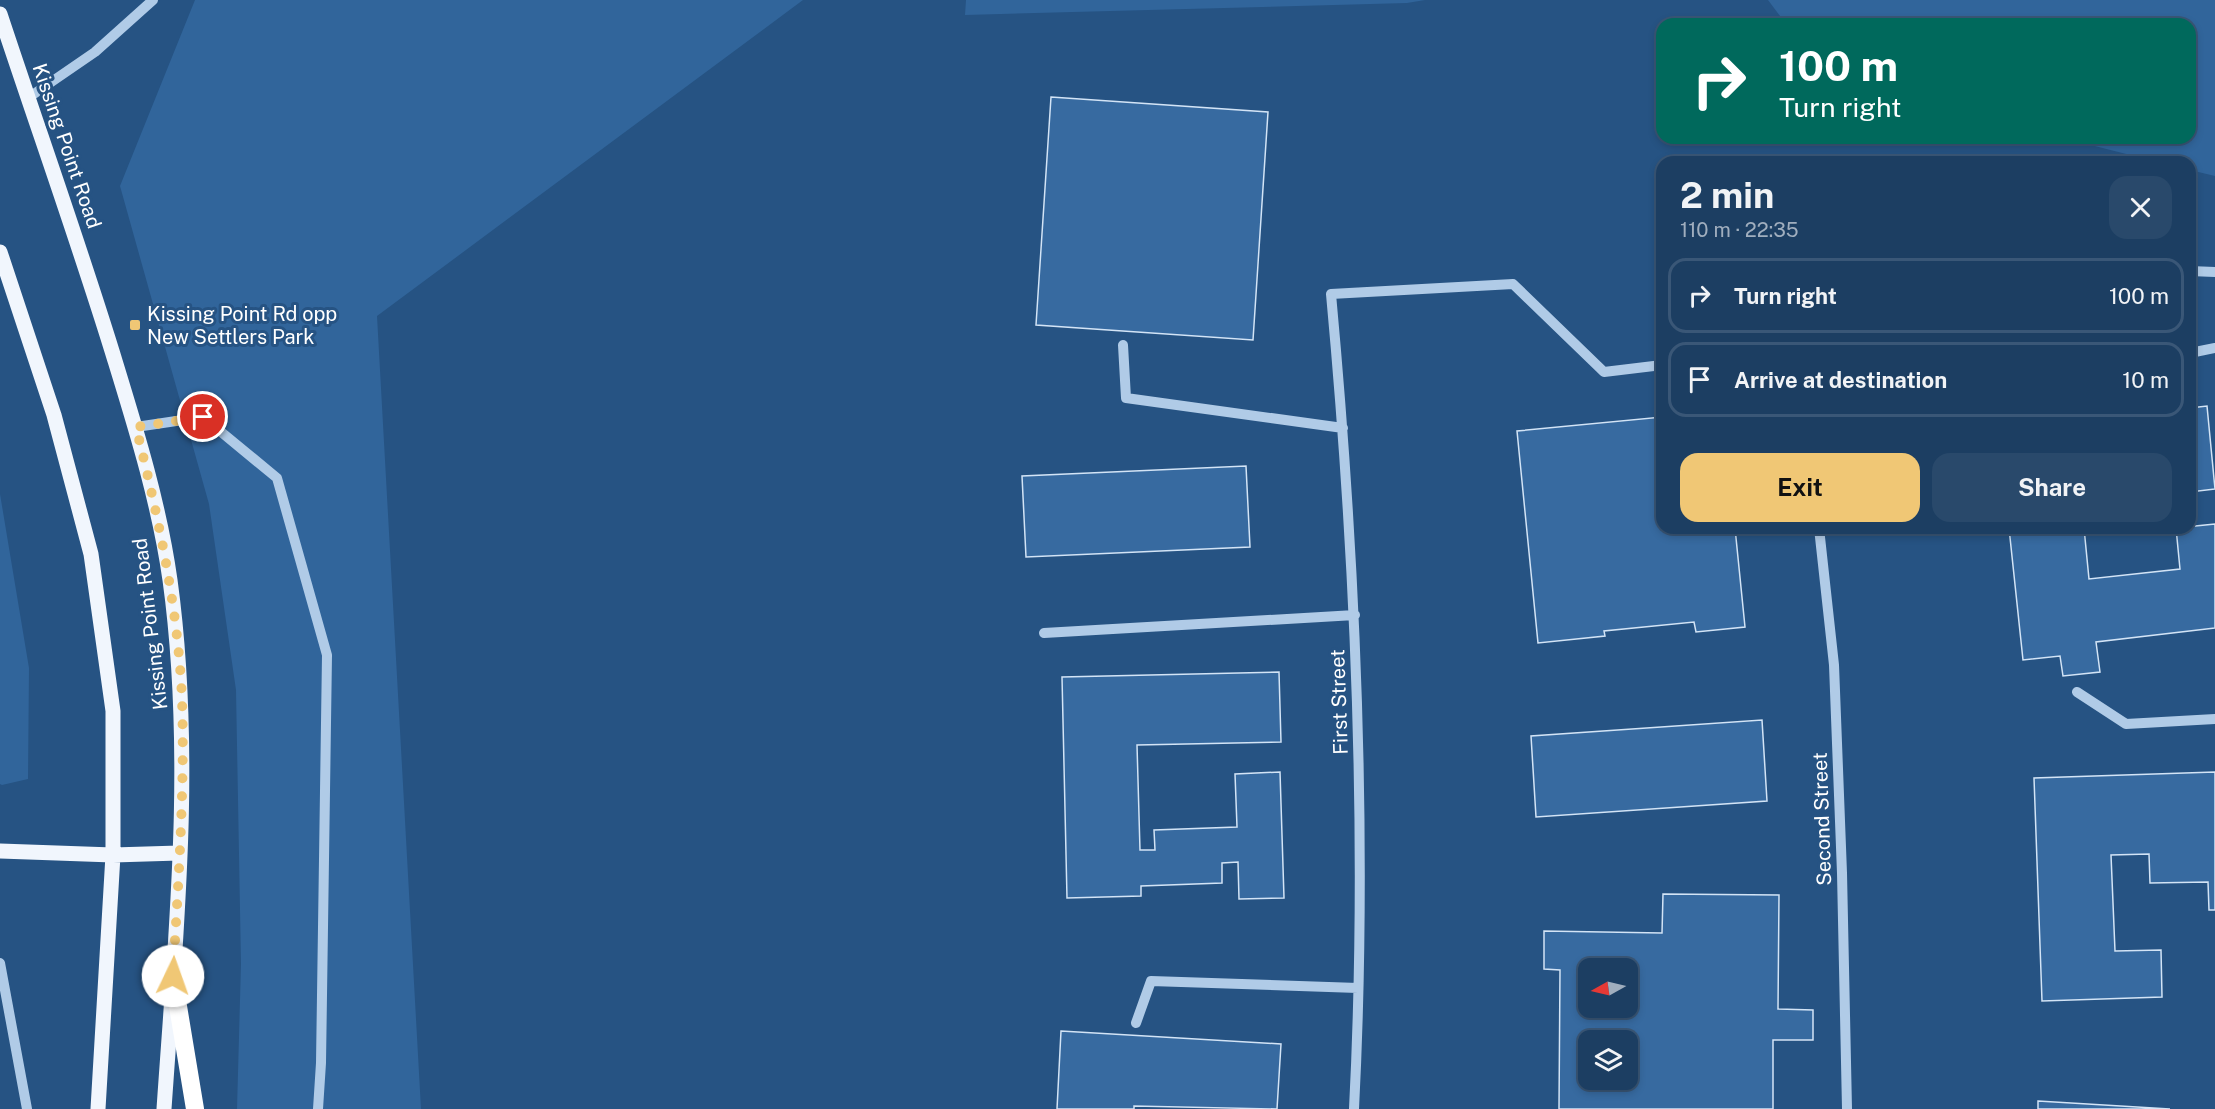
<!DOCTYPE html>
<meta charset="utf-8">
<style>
:root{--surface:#1c3e62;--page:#29496b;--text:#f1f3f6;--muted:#a0aebe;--line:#3a5777;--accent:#f0c775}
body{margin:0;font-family:"Public Sans",sans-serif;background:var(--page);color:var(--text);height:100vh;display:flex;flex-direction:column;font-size:22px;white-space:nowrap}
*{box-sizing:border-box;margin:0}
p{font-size:20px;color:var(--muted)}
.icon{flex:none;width:33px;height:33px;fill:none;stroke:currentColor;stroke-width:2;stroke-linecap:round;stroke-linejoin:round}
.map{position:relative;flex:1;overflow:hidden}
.sheet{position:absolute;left:1656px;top:156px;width:540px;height:378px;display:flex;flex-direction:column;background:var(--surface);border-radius:18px;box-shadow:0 3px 9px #0003,0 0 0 2px var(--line)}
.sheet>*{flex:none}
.guide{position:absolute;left:1656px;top:18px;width:540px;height:126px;border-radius:18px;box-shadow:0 3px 9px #0003,0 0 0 2px var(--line);background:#00695c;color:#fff;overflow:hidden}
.needle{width:39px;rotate:262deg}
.buttons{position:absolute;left:1578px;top:958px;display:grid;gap:12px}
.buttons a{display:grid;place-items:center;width:60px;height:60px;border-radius:12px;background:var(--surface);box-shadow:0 3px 9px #0003,0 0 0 2px var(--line);font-size:30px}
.pin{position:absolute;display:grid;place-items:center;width:51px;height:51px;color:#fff;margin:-26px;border:3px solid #fff;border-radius:50%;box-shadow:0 2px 6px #0007}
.me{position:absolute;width:66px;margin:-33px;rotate:3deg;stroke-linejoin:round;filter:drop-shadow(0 0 4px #0008)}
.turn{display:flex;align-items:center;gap:21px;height:126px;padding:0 24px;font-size:27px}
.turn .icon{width:78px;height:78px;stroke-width:2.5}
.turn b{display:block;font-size:42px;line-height:51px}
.round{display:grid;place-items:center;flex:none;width:63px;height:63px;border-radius:18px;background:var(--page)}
.summary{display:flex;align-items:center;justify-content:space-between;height:102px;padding:0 24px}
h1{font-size:36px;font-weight:700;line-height:45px}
.primary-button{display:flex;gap:12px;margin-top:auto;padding:12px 24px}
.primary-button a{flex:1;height:69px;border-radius:18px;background:var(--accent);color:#111;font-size:24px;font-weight:700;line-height:69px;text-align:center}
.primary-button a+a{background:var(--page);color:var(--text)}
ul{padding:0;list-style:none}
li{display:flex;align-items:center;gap:18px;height:75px;margin:0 12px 9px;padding:0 12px;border:3px solid var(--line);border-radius:18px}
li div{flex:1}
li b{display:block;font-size:22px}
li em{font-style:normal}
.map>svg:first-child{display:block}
.green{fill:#31659b}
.building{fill:#376aa0;stroke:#d3e4f6;stroke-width:1.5;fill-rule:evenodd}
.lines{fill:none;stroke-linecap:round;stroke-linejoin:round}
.minor{stroke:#b0cbe7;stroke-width:10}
.major{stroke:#f1f6fd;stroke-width:15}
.highway{stroke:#fff;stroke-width:18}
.route{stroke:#f0c775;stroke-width:10;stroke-dasharray:0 18}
.poi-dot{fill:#f0c775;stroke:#265383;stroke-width:2}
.labels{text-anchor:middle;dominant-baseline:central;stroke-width:6;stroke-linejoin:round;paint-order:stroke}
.street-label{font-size:20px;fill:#fff;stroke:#265383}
.poi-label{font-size:20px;fill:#fff;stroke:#265383;text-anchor:start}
</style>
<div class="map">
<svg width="2215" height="1109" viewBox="0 0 2215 1109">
<rect width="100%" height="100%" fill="#265383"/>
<path class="green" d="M195 0H803L377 316 421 1109H237L241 964 236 690 209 504 120 186Z
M966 0H1425L1407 3 965 15Z
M1768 0H2215V176L2190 170V162H2158L2063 138H2190V24H1786Z
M0 494 29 668 28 779 2 785 0 784Z"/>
<path class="building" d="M1051 97 1268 112 1253 340 1036 325Z
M2207 406 2215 489 2190 492V408Z
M1662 417V528H1735L1745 627 1696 632 1694 622 1604 631 1605 636 1538 643 1517 431Z
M1246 466 1250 547 1026 557 1022 476Z
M2215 524V628L2096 642 2100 672 2063 676 2060 656 2023 660 2009 528H2084L2089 579 2180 569 2176 528Z
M1279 672 1281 742 1137 745 1140 850H1155L1154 830 1237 827 1235 774 1280 772 1284 898 1239 899 1238 862 1222 863V883L1141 886V896L1067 898 1062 677Z
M1762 720 1767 801 1536 817 1531 736Z
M2215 772V910H2209L2208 882 2150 883 2149 854 2111 855 2115 951 2161 950 2162 997 2042 1001 2034 778Z
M1663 894 1779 895 1778 1009 1813 1010V1040H1773V1109H1559L1560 970 1544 969V931L1662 933ZM1588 969H1628V1008H1588ZM1588 1041H1628V1080H1588Z
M1061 1031 1281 1044 1277 1109 1134 1106V1109H1057Z
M2038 1101 2170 1109H2038Z"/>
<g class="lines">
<path class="minor" d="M28 98 95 52 153 0
M2190 271 2215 272
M1123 345 1126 398 1343 428
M2190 353 2215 348
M136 427 203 417 277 478 327 655 321 1063 318 1109
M1819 528 1834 665 1842 873 1847 1109
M1044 633 1355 615
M2077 692 2126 724 2215 719
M0 963 27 1109
M1136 1023 1151 981 1358 988
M1354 1109C1368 837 1356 565 1331 294L1513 284 1604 372 1662 365"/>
<path class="major" d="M0 14C37 126 77 238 112 351 135 426 159 502 170 580 194 755 176 934 164 1109
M0 252 54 415 91 554 113 711V855L98 1109
M0 851 113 855 179 853"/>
<path class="highway" d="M173 976 195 1109"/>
</g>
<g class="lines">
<path class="route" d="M173 976C178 884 185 791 182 699 178 607 158 516 136 427L203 417"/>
</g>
<rect class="poi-dot" x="129" y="319" width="12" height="12" rx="3"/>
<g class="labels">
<g class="street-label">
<text transform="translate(67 146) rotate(71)">Kissing Point Road</text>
<text transform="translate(150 624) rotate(-97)">Kissing Point Road</text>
<text transform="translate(1339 702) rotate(-92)">First Street</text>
<text transform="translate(1822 819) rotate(-92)">Second Street</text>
</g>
<g class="poi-label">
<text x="147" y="314">Kissing Point Rd opp<tspan x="147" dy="23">New Settlers Park</tspan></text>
</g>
</g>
</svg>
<div class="buttons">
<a><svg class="needle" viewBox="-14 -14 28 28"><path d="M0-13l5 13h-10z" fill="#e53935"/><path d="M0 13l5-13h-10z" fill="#a0aebe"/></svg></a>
<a><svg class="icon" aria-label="layers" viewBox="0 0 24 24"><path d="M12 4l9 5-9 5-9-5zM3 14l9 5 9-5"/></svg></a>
</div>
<div class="pin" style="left:203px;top:417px;background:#d93025"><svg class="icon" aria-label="arrive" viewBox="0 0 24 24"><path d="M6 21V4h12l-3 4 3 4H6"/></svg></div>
<svg class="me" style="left:173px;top:976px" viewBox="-20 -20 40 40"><circle r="19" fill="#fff"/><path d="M0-13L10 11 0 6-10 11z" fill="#f0c775"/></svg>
<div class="guide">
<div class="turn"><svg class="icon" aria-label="right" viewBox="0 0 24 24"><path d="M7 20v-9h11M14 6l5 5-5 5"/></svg><div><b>100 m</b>Turn right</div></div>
</div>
<section class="sheet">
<div class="summary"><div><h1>2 min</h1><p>110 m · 22:35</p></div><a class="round"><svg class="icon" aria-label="close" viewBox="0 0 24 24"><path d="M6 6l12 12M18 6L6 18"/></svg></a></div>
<ul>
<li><svg class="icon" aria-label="right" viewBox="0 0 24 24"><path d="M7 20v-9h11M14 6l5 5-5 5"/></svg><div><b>Turn right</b></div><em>100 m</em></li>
<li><svg class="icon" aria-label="arrive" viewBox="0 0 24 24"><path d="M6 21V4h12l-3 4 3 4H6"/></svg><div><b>Arrive at destination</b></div><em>10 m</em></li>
</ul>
<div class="primary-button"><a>Exit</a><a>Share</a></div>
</section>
</div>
